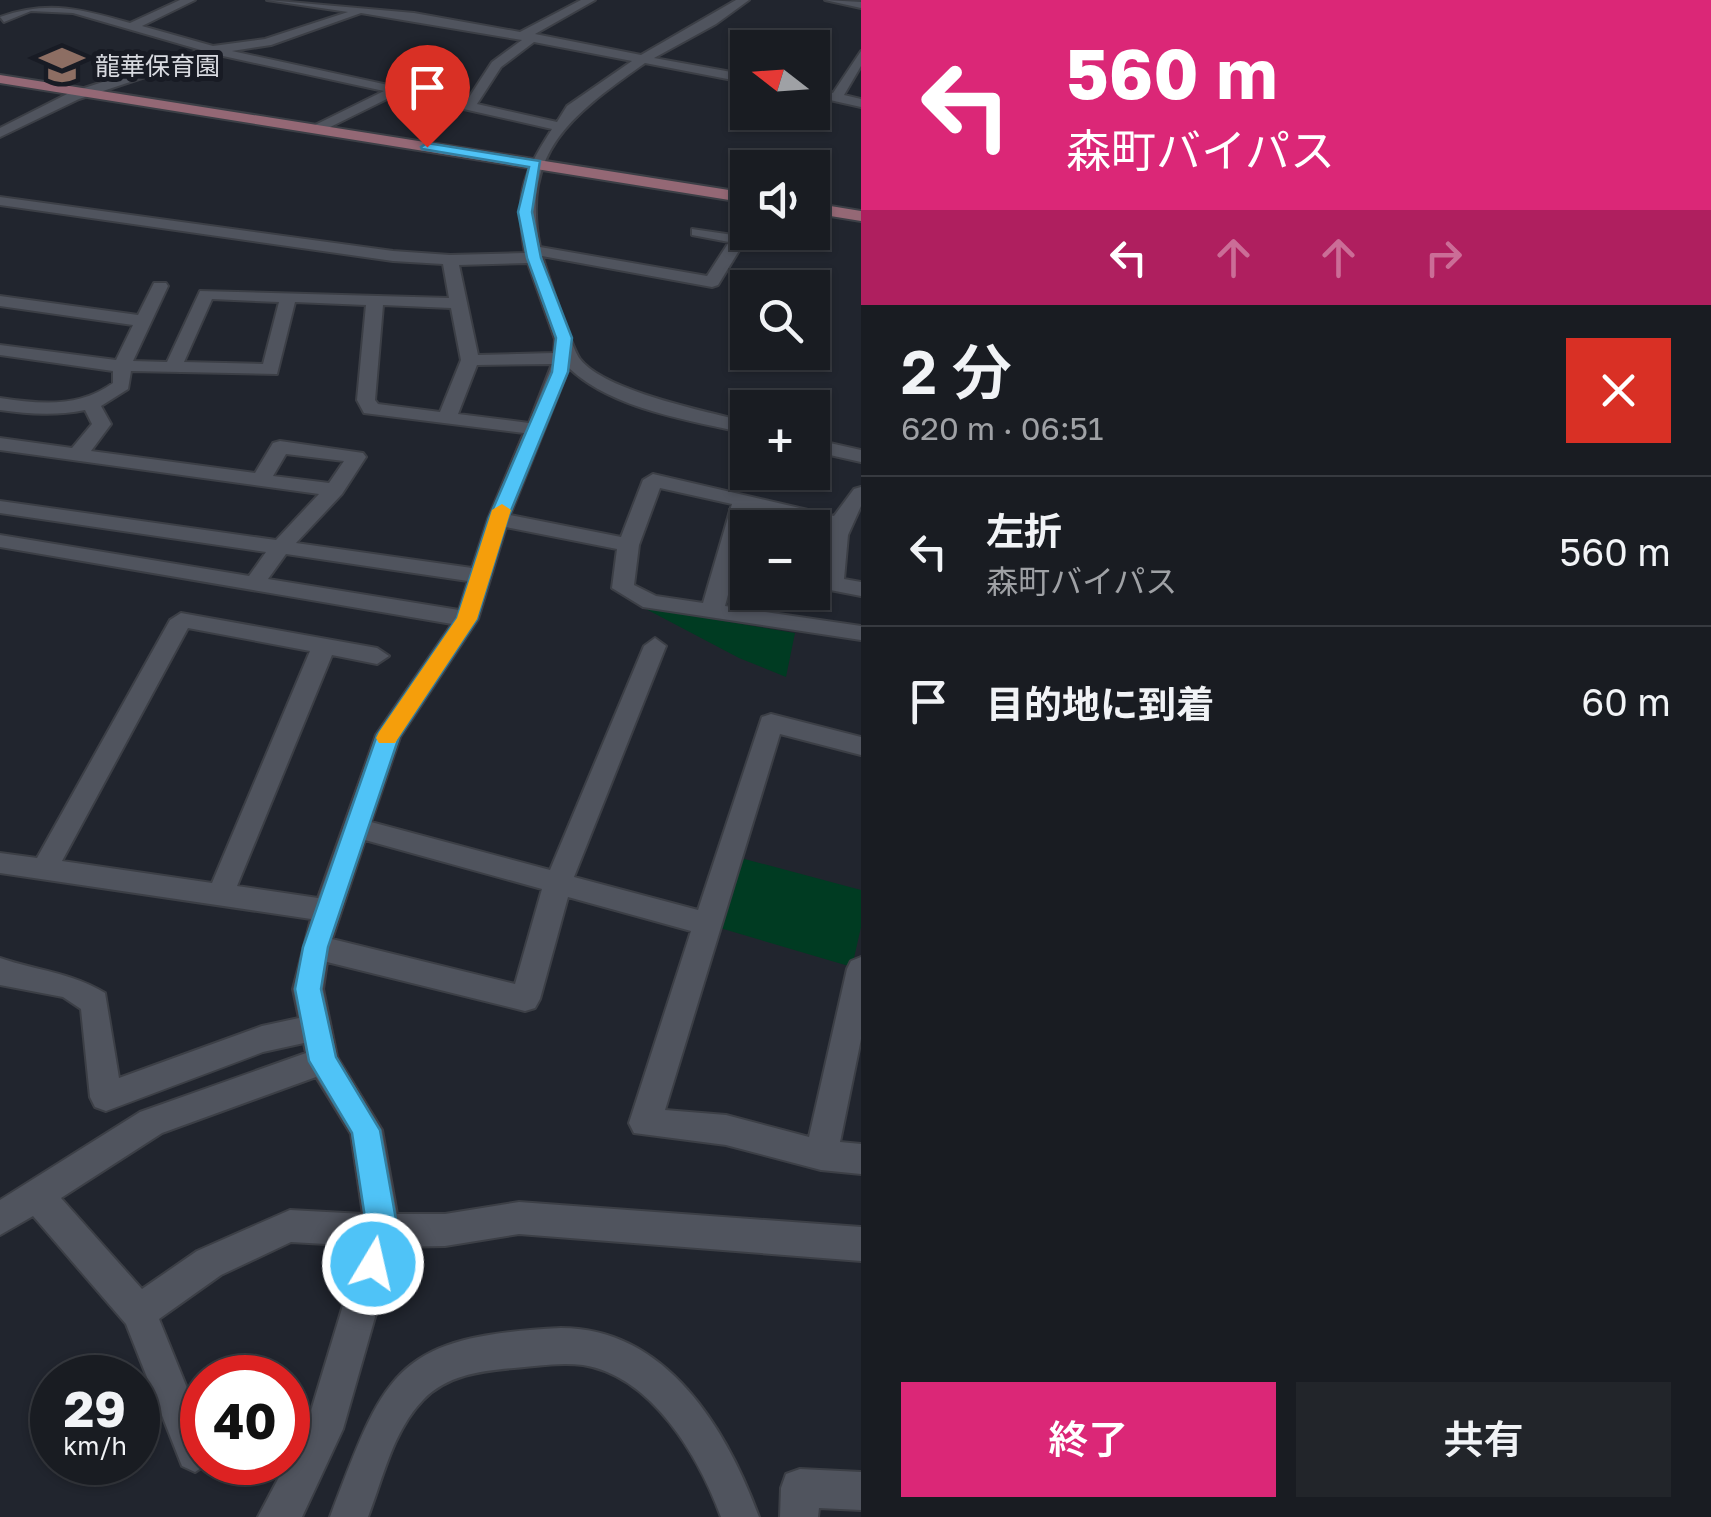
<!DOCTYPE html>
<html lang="ja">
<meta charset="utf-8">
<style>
:root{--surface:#191c22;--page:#22252a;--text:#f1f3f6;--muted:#9fa1a5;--line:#373a40;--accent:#db2777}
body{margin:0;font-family:"Golos Text","Noto Sans JP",sans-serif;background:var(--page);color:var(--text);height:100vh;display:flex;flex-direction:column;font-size:38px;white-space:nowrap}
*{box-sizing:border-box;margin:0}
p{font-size:32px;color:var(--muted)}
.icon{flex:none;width:55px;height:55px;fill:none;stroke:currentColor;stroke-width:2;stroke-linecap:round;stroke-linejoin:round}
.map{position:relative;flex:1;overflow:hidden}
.panel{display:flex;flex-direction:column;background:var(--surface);width:850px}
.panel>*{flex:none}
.top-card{background:#db2777;color:#fff;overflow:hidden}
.needle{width:65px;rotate:287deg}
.fabs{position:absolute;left:730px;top:30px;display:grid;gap:20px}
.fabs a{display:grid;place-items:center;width:100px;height:100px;border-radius:0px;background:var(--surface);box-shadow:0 2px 8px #0004,0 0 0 2px var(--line);font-size:50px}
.speed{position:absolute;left:30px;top:1355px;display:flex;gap:20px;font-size:50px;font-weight:700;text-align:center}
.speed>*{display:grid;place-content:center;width:130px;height:130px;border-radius:50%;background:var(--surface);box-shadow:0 2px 8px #0004,0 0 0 2px var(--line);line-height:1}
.speed small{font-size:25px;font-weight:400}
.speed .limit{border:15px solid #d22;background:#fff;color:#111}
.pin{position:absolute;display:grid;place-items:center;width:85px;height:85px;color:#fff;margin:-102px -42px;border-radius:50% 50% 50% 0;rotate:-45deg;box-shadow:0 0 10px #0007}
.pin .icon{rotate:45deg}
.me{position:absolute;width:110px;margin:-55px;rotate:9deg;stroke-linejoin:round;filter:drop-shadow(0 0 8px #0008)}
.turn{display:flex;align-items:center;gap:35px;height:210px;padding:0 40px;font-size:45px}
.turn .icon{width:130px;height:130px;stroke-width:2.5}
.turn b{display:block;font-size:70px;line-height:85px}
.lanes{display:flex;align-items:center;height:95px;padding:0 40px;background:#0003;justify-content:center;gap:50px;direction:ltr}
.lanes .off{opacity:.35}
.round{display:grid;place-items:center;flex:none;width:105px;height:105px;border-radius:0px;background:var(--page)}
.overview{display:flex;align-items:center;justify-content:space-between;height:170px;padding:0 40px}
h1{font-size:60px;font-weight:600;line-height:75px}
.primary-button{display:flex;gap:20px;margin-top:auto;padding:20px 40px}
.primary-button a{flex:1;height:115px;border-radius:0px;background:var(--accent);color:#fff;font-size:40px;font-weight:600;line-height:115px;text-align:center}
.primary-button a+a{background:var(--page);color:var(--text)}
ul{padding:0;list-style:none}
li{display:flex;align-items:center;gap:30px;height:150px;padding:0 40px;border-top:2px solid var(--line)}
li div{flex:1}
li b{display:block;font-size:38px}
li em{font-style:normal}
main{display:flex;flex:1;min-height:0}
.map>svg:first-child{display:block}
.green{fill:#003b22}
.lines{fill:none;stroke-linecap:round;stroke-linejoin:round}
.minor-casing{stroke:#3c3f46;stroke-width:4}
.major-casing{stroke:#3c3f46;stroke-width:4}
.minor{fill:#50545e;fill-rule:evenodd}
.major{fill:#946875;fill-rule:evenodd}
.route{fill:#4fc3f7;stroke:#337fa1;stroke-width:2.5}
.slow{fill:#f59e0b}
.labels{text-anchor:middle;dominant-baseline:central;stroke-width:10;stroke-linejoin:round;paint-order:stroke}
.far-poi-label{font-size:25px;fill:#d8dae0;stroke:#181b24;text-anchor:start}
</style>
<main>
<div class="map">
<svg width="861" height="1517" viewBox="0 0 861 1517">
<rect width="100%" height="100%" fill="#21252e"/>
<path class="green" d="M644 608 795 633 786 677 739 658Z
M741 858 861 890V927L852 967 720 928Z"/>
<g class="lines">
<g class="minor-casing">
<path id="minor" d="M180 0H195L142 26 213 46 265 39 348 12 267 0 414 13 520 32 581 0H595L535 34 641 55 736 0H749L716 24 654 58 748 75V83L645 63C575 113 520 150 540 247L707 276 729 242 692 235V229L774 241V247L743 244 718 285 712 287 542 256C549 277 570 345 580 359 604 391 708 412 748 422V434C691 420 613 410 569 368L510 515 621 537 643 480 653 474 834 516 854 489 861 487V506L848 535 844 579 861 582V596L825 589 822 584 829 527 751 509 725 606 861 626V640L643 607 612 588 617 549 506 527 478 619 400 737 371 822 550 870 644 646 655 638 666 646 574 877 698 910 762 717 771 714 861 737V755L780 734 665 1110 726 1115 809 1137 847 969 851 961 861 957V1039L840 1142 861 1144V1174L821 1170 726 1145 634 1133 629 1123 691 931 568 897 540 999 535 1008 525 1011 327 962 323 989 337 1057 382 1130 397 1214H445L519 1202 861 1227V1261L519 1234 445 1246 395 1247 343 1429 302 1517H258L307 1424 361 1246 291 1242 221 1275 159 1319 202 1425V1462H210L195 1472 182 1466 126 1324 33 1216 0 1235V1200L140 1112 306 1053 304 1043 263 1052 106 1111 95 1107 90 1097 81 1009 63 997 0 985V958C38 971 70 972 105 993L119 1078 262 1026 299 1018 293 989 311 919 0 873V853L37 858 170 620 181 613 377 648 389 656 377 664 332 655 237 886 318 898 376 735 452 624 0 547V535L249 576 266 552 0 513V501L276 540 319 494 0 450V438L72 448 92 424 85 410C56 416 29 414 0 410V398C40 404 79 408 113 383V371L0 355V345L116 360 133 325 0 306V296L138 315 154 283H166L168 286 133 361 167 362 200 291 449 298 443 264 393 261 0 205V197L393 251 450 255 525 253C515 197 521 177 552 129L397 94 318 133 313 132V126L384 91 214 54 79 99 0 137V128L69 93 201 50 73 13 31 11 4 22 0 17C48 0 82 9 130 23ZM361 13 522 40 492 62 466 102 232 51 271 45ZM534 42 632 61 567 106 557 122 477 104 501 67ZM528 263 555 339 554 353 478 355 459 265ZM212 299 279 302 263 364 184 362ZM295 302 366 305 357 400 364 413 524 433 488 519 472 568 296 543 342 494 366 457 363 453 280 441 273 443 255 473 91 451 111 424 101 406 128 389 131 371 277 374ZM383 305 451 308 461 360 440 412 378 404 375 400ZM552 364 529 423 458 414 477 365ZM286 454 344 461 329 483 273 476ZM660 488 732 504 703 603 656 596 634 585 639 545ZM286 554 468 581 459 610 268 579ZM188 628 310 651 212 883 62 861ZM365 840 542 889 515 984 332 939ZM316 1077 351 1134 363 1214 290 1210 197 1251 142 1289 61 1198 162 1133Z
M825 0 861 2V8Z
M861 51V66L844 95 861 99V107L812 96V88L833 93Z
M812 439 861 450V462L812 451Z
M561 1328C667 1328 727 1430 759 1517H721C699 1457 652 1376 583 1365 560 1362 537 1366 514 1368 481 1371 447 1375 423 1400 393 1431 383 1478 368 1517H330C385 1372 394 1336 561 1328Z
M800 1469 861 1472V1510L819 1508 818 1517H780L781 1488 786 1474Z"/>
</g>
<g class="major-casing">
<path id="major" d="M0 75 748 193V203L0 83Z
M812 203 861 211V221L812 213Z"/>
</g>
<use href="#minor" class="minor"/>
<use href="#major" class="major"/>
</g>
<path class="route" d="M427 143 540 161 532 212 541 258 572 338 568 372 508 518 477 619 399 737 328 947 321 989 336 1057 380 1130 398 1231 384 1275 373 1279 362 1275 357 1264 367 1231 352 1133 309 1061 295 989 303 947 377 735 457 618 489 518 552 372 556 338 527 258 518 212 529 167 422 149 421 147Z"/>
<path class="slow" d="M502 504 511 510 477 619 395 743H379L376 738 379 732 457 618 492 510Z"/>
<defs>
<g id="school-bare" transform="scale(3.45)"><path d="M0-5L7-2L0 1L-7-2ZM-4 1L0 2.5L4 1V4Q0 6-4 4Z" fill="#8d6e63" stroke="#181b24" stroke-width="2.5" paint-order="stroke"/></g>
</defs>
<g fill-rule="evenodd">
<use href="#school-bare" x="62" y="65"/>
</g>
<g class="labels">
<g class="far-poi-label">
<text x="95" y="65">龍華保育園</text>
</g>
</g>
</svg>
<div class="fabs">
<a><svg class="needle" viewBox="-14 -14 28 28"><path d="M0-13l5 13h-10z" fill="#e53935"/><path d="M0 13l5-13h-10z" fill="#9fa1a5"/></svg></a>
<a><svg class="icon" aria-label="sound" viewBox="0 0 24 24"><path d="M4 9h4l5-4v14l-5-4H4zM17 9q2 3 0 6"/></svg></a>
<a><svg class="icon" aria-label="search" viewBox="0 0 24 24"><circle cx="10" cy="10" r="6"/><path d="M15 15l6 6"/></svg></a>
<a>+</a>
<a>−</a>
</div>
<div class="speed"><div>29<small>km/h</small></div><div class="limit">40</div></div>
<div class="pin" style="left:427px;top:147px;background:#d93025"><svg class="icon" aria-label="arrive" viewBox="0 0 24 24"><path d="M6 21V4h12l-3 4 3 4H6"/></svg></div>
<svg class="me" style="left:373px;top:1264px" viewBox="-20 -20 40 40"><circle r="17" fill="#4fc3f7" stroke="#fff" stroke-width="3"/><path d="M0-11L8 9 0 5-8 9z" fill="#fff"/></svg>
</div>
<section class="panel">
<div class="top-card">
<div class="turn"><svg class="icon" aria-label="left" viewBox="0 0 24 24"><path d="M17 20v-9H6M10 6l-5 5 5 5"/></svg><div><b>560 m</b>森町バイパス</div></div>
<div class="lanes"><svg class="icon" aria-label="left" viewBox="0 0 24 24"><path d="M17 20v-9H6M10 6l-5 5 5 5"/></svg><svg class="icon off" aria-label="ahead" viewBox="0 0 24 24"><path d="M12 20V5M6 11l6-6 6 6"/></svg><svg class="icon off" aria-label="ahead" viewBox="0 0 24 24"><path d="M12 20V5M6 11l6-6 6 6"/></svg><svg class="icon off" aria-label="right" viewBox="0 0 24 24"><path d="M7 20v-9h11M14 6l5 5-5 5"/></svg></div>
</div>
<div class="overview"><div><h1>2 分</h1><p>620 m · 06:51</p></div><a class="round" style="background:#d93025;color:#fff"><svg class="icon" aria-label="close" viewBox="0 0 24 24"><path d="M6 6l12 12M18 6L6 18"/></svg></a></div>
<ul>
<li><svg class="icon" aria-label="left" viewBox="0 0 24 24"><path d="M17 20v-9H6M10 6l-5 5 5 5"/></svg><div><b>左折</b><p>森町バイパス</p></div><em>560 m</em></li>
<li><svg class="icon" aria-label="arrive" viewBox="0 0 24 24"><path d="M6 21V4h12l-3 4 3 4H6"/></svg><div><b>目的地に到着</b></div><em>60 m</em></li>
</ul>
<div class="primary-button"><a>終了</a><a>共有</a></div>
</section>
</main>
